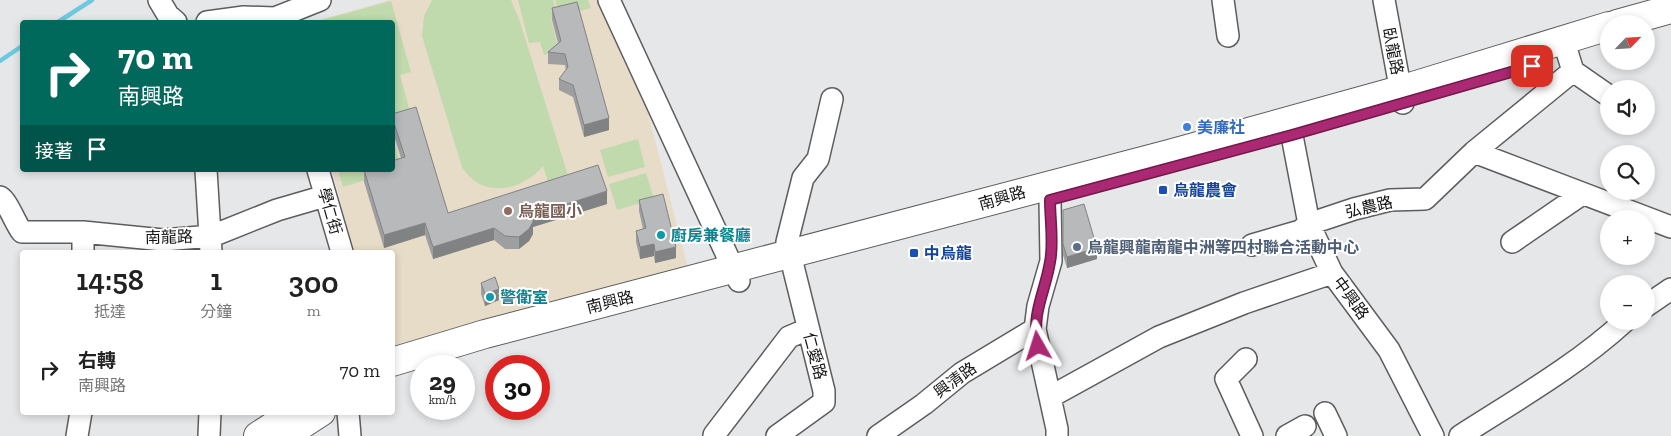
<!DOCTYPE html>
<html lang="zh-TW">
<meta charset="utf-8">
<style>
:root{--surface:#fff;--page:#f2f2f2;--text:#222;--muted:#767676}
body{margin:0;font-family:"Zilla Slab","Noto Sans TC",serif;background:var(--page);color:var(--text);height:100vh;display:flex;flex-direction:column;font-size:19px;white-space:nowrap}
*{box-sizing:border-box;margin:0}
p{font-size:16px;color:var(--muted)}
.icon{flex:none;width:28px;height:28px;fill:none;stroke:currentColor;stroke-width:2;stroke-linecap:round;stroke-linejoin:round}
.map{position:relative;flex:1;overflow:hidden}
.sheet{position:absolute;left:20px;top:250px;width:375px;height:165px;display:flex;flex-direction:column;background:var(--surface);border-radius:5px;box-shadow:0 2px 8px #0003}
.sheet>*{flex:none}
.guide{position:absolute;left:20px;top:20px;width:375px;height:152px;border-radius:5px;box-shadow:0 2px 8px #0003;background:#00695c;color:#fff;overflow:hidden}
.needle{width:32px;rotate:65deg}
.fabs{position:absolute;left:1600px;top:15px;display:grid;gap:10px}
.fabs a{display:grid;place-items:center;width:55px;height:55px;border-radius:50%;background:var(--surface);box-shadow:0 2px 8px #0003;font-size:25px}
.speed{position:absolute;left:410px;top:355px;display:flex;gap:10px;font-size:25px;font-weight:700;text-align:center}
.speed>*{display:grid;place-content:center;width:65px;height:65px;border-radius:50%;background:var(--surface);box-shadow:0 2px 8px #0003;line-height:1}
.speed small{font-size:12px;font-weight:400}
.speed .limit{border:8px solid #d22;background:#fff;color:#111}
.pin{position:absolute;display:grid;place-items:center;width:42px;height:42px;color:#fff;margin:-21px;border-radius:10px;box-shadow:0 2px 8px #0006}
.me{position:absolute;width:55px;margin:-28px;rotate:354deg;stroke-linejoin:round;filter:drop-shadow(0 0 4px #0008)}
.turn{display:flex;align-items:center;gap:18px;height:105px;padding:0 15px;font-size:22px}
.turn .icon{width:65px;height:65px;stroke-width:2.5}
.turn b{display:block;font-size:35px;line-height:42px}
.then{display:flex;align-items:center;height:48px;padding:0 15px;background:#0003;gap:10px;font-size:19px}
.eta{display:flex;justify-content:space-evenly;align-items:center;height:85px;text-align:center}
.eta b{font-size:30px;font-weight:600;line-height:35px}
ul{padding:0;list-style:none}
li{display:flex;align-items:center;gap:15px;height:70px;padding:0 15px}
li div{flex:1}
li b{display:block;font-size:19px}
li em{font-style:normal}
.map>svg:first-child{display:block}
.education{fill:#e7dcc7}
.green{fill:#c0d9ad}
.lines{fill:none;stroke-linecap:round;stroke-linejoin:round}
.stream{stroke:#6fc9de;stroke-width:4.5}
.minor-casing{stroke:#5d5d5f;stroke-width:24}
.major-casing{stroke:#5d5d5f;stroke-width:30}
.minor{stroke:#fff;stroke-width:21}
.major{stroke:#fff;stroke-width:28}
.wall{fill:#9e9fa1}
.shaded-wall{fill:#818283}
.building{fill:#b8b9bb;stroke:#818283}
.route-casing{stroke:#6f1a4a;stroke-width:12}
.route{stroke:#ab2872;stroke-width:9}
.shop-dot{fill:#3f7fe0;stroke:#fff;stroke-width:2}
.transit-dot{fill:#1a4fb4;stroke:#fff;stroke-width:2}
.education-dot{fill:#8d6e63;stroke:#fff;stroke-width:2}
.culture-dot{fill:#0f9aa8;stroke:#fff;stroke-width:2}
.service-dot{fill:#5c6f8a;stroke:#fff;stroke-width:2}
.labels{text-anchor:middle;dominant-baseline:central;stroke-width:4;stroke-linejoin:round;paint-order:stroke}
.street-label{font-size:16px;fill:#141415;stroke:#fff}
.shop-label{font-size:16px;font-weight:bold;fill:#366cbe;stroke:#fff;text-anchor:start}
.transit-label{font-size:16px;font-weight:bold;fill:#164399;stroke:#fff;text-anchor:start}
.education-label{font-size:16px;font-weight:bold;fill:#785e54;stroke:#fff;text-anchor:start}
.culture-label{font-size:16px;font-weight:bold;fill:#0d838f;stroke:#fff;text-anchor:start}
.service-label{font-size:16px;font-weight:bold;fill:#4e5e75;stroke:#fff;text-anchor:start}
</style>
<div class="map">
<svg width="1671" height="436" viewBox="0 0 1671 436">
<rect width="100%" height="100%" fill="#e6e7e9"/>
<path class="education" d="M390 0H604L636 67 688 268 393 346 392 252H354L332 170H392V22H312Z"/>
<path class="green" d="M432 0H511L519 19 571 185 551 191 543 166C521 192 481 199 462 167L422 36 424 16Z
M518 0H553L558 17 551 19 559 51 544 55 540 42 529 43Z
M555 0H588L591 8 560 16Z
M391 1 411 72 400 75 412 119 393 124 392 22H314Z
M393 138 401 169 343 187 338 170H392Z
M638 139 645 167 608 177 600 150Z
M646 173 654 199 617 210 609 184Z"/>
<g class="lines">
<path class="stream" d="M58 22 92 0
M0 61 22 46"/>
<g class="minor-casing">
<path id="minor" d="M159 0 168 15 176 22
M609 0 739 281
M1223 0 1228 36
M1384 0 1403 103
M207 22 244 17 275 18 320 0
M1563 39 1573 71 1609 96
M1289 120 1309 224 1332 273 1389 350 1433 436
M1474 152 1671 227
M206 170 211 252
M318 170 342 252
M1046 186 1050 200 1051 261 1038 306 1035 329 1057 429V436
M0 197C8 202 15 223 22 232H83L163 240 212 236 277 210 325 196
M83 232V252
M1512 242 1582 194
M1252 245 1300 231 1309 224 1354 209 1390 200 1425 199 1474 152 1573 71
M1646 306 1671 289
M1246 359 1226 379 1252 436
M1050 397 1159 337 1244 303 1332 273
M348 412 350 436
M1325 413 1336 436
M714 435 789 337 808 329
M77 436 81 412
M209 436 210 412
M777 436 824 402V391L787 242 803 178 818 159 832 99
M878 436 924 404 962 373 1035 329
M1287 436 1305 426
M1460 436C1516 400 1576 366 1625 321"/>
</g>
<g class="major-casing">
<path id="major" d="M1617 24 1671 9
M392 362 485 334 1169 154 1400 90 1609 26
M258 436 295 412
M284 436 321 412"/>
</g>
<use href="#minor" class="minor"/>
<use href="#major" class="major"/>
</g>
<path class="wall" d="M552 8 609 130 584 137 573 97 559 90V79L566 70 565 65 548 64V52L558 43 552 20Z
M392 114 448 213 607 204 533 227V234L529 241 519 249H505L494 240 433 259 425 235 384 248 364 182V170L401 158 392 129Z
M639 200 676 258 655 263 654 256 640 259 636 242V231L643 229 639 211Z
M1063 210 1097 259 1067 268 1063 255Z
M481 283 499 300 485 306 481 294Z"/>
<path class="shaded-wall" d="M609 118V130L584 137V125Z
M607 191V204L533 227V234L529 241 519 249V237L533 215Z
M425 223V235L384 248V235Z
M494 228V240L433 259V247Z
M654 244V256L640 259V247Z
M676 247V258L655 263V252Z
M1097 248V259L1067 268V257Z
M499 289V300L485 306V294Z"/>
<path class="building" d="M577 2 609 118 584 125 573 85 559 79 568 67 565 54 548 52 561 41 552 8Z
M416 107 448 213 598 165 607 191 533 215V222L529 229 519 237 505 236 494 228 433 247 425 223 384 235 364 170H392V161L405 157 392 117V114Z
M663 194 676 247 655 252 654 244 640 247 636 231 646 228 639 200Z
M1084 204 1097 248 1067 257 1063 244V210Z
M495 277 499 289 485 294 481 283Z"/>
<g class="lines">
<g class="route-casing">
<path id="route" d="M1038 346C1031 313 1045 293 1050 262 1054 243 1050 220 1050 200L1292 135 1532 66"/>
</g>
<use href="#route" class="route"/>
</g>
<circle class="shop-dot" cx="1187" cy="127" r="5"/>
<g class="transit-dot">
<rect x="1158" y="185" width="10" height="10" rx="2.5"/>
<rect x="909" y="248" width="10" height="10" rx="2.5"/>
</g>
<circle class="education-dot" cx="508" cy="211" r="5"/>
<g class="culture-dot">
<circle cx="661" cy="235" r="5"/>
<circle cx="490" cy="297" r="5"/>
</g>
<circle class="service-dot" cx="1077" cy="247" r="5"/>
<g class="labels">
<g class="street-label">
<text transform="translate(1393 51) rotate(79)">臥龍路</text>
<text transform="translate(1002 198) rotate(-16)">南興路</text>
<text transform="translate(1369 207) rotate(-13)">弘農路</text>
<text transform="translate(330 211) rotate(74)">學仁街</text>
<text transform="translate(169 237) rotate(-1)">南龍路</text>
<text transform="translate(1351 298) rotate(54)">中興路</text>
<text transform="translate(610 302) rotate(-14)">南興路</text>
<text transform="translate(815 356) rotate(75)">仁愛路</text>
<text transform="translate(955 380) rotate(-36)">興清路</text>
</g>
<g class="shop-label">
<text x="1197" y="127">美廉社</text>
</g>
<g class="transit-label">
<text x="1173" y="190">烏龍農會</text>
<text x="924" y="253">中烏龍</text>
</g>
<g class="education-label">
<text x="518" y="211">烏龍國小</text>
</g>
<g class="culture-label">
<text x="671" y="235">廚房兼餐廳</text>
<text x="500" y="297">警衛室</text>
</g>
<g class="service-label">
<text x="1087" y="247">烏龍興龍南龍中洲等四村聯合活動中心</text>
</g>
</g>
</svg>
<div class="fabs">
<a><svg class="needle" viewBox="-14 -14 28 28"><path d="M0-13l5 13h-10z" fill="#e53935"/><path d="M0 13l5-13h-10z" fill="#767676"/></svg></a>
<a><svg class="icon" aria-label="sound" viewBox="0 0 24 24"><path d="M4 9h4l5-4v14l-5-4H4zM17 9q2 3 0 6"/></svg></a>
<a><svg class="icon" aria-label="search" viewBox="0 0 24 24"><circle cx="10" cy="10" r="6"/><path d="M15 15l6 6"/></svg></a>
<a>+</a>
<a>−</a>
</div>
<div class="speed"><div>29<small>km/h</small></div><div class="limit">30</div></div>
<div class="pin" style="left:1532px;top:66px;background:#d93025"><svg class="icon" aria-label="arrive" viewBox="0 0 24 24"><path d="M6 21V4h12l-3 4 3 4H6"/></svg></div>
<svg class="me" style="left:1038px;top:346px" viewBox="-20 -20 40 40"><path d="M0-17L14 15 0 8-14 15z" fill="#ab2872" stroke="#fff" stroke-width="4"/></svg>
<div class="guide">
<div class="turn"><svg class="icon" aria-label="right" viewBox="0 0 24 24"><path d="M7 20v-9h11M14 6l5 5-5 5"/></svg><div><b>70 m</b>南興路</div></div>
<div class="then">接著<svg class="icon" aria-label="arrive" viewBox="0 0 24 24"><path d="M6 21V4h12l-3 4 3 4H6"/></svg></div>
</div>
<section class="sheet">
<div class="eta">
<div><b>14:58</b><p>抵達</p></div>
<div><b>1</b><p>分鐘</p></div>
<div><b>300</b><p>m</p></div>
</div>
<ul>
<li><svg class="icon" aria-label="right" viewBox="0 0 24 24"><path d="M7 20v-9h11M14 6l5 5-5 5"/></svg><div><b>右轉</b><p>南興路</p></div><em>70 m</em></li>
</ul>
</section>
</div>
